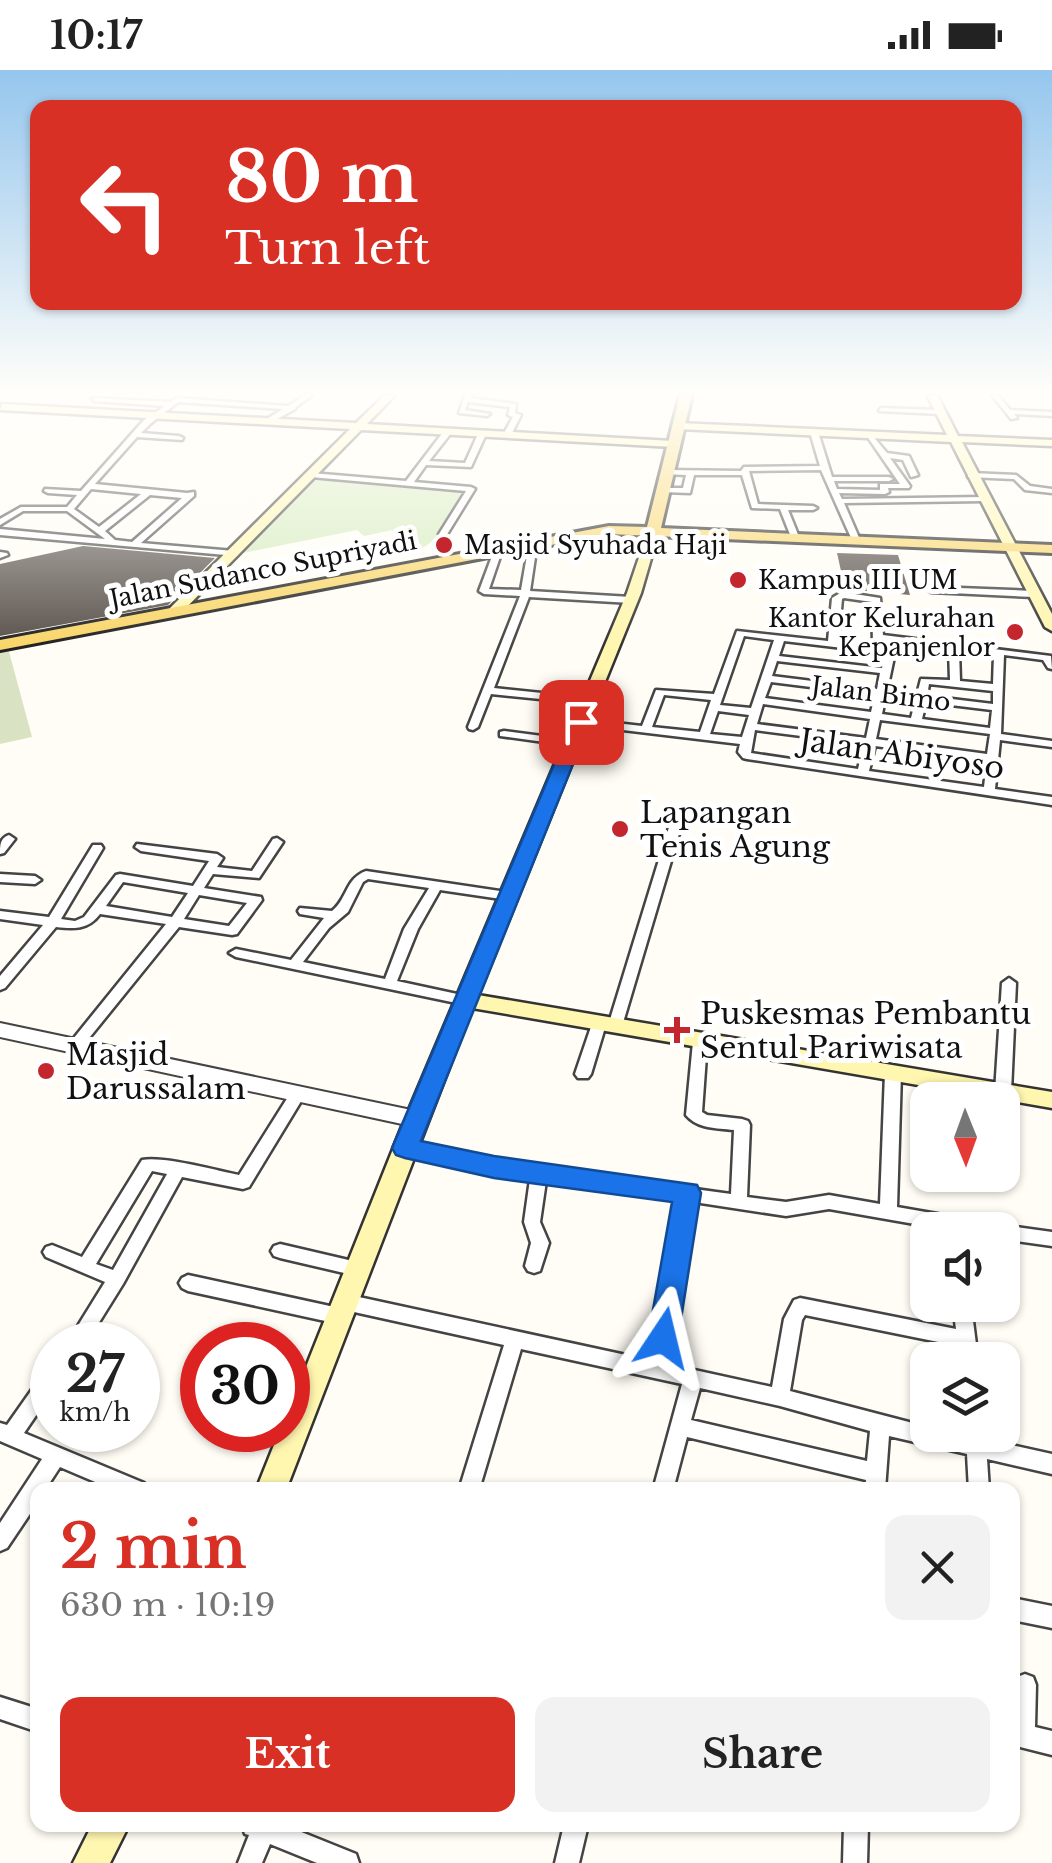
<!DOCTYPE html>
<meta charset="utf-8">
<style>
:root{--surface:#fff;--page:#f2f2f2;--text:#222;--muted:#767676;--accent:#d93025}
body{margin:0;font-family:"Libre Baskerville",serif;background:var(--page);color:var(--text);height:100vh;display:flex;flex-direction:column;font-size:38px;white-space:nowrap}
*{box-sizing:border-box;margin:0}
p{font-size:32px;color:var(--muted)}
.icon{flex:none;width:55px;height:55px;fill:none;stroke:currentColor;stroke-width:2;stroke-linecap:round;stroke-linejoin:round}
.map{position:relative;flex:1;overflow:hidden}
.side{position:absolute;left:30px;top:1412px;width:990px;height:350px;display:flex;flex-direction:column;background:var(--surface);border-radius:20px;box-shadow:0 2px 8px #0004}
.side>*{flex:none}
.top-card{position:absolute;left:30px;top:30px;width:992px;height:210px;border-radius:20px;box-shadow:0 2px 8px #0004;background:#d93025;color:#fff;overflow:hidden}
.needle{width:65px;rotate:179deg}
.buttons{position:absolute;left:910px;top:1012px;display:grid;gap:20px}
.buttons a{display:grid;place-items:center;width:110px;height:110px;border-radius:20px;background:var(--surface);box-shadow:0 2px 8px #0004;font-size:50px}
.speed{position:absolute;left:30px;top:1252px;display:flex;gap:20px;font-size:50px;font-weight:700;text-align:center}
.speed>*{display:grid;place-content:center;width:130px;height:130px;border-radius:50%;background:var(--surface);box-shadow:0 2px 8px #0004;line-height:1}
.speed small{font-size:25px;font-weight:400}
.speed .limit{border:15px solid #d22;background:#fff;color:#111}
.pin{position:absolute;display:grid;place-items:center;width:85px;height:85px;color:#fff;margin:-42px;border-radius:20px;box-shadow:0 5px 15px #0006}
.me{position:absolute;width:110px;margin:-55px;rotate:10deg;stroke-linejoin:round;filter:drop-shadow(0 0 8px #0008)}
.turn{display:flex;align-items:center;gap:35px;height:210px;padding:0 30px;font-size:45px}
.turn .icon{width:130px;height:130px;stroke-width:2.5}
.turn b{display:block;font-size:70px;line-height:85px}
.round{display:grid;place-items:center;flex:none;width:105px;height:105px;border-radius:20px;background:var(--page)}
.headline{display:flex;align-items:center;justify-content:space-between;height:170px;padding:0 30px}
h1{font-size:60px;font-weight:800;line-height:75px;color:var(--accent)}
.cta{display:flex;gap:20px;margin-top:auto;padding:20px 30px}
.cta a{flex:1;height:115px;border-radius:20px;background:var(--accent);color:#fff;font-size:40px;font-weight:800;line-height:115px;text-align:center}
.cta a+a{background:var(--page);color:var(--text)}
.status{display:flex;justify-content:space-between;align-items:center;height:70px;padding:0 50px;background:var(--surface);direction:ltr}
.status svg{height:28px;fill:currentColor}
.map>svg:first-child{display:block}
.green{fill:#d5ebbd}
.cemetery{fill:#d9e3c4}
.building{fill:#5a524d}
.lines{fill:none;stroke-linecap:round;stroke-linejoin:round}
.minor-casing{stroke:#444;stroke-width:5}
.tertiary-casing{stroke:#444;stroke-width:4}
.secondary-casing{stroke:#333;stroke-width:5}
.primary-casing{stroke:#222;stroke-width:6}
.minor{fill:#fff;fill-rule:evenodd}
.tertiary{fill:#fff;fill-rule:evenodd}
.secondary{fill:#fff6b0;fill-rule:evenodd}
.primary{fill:#f9d66b;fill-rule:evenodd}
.route{fill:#1a73e8;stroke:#114b97;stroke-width:2.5}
.poi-dot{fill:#c4262e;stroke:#fff;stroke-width:4}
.labels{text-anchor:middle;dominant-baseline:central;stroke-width:10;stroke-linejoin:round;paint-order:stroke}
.far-poi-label{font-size:25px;fill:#111;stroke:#fff;text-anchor:start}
.far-street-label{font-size:25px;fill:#111;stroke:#fff}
.street-label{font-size:30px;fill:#111;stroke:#fff}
.poi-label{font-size:30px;fill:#111;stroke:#fff;text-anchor:start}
</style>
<div class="status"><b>10:17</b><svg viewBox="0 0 49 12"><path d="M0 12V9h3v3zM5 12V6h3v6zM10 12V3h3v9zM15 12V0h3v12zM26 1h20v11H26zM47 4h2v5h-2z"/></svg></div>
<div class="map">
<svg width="1052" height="1793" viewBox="0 0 1052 1793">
<rect width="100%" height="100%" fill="#fffdf5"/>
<path class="green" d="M318 407 465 422C453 441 438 477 413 481L392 460 364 466 357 460 243 483Z"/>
<path class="cemetery" d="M8 578 32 667 0 674V580Z"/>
<path class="building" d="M83 476 215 488 168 535 0 566V494Z
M837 483 898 485 910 525 845 519Z"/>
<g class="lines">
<g class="minor-casing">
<path id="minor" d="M305 325H312L296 337 295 339 268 354 265 350 283 339 178 332 150 354 141 363 179 366 183 368 182 370 137 367 95 414 187 423 194 422V426L141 473 234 481 238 484 237 486 0 465V459L105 469 67 441H23L0 455V449L21 437H67L77 425 48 423 44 421 45 419 81 421 144 350 165 336 94 331 92 328 170 332 177 328 288 336ZM91 419 141 424 99 457 74 439ZM150 425 182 428 132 472 115 470 105 461Z
M465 325H471L470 328 516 334 515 343 521 345 510 367 503 365 513 347 508 345 510 337 468 332 465 340 490 344 487 346 459 343Z
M992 325H998L1010 340 1052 342V346L1014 344 1017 348 1011 349Z
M881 338 940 340 943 342 940 344 879 341Z
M814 360 818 362 832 407H889L893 409 889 411H834L837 419 880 420V414H900L867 366 871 364 887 383 909 386 918 405 911 407 903 390 890 388 910 416 909 418H888L889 422 885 424 839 423 842 429 984 427 988 429 984 431 844 433 860 470 856 473 852 470 821 400 749 401 758 434 813 436 817 438 813 440H788L799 467 795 470 791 467 780 439 752 438 742 405H694L690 423 663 422 659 420 663 418H683L686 405 664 404 663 402 667 400 741 401 744 397 820 396 810 362Z
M444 361 451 363 429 391 465 393 479 362 486 364 471 397 426 395 414 412 471 417 475 419 446 466 439 464 466 421 311 407 307 405 311 403 406 411Z
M971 403 1016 405 1030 416 1052 419V423L1025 420 1014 409 968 407V403Z
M533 471 537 474 530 521 631 527 636 530 631 533 529 527 494 618 590 628 595 631 590 634 491 624 478 657 473 660 469 659 468 657 520 526 484 524 479 521 494 481 498 478 502 481 489 519 521 520 529 474Z
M0 482 7 483 8 485 0 488Z
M934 517 1034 521 1039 524 1034 527 931 522 929 520Z
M842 522 880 528 883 565 1051 586 1052 599 1048 598 1043 590 1004 585 1001 664 1052 671V677L1000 670 995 719 1052 727V735L747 689 743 688 738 682 740 674 581 655 576 652 581 649 642 656 656 620 714 624 737 561 828 571 832 528ZM844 528 872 532 873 573 878 576 881 575 883 571 888 572 886 578 838 572 842 529ZM744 566 774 570 751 638 720 635ZM784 571 885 583 882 598 779 586ZM897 573 949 579 950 610 921 609 911 648 882 644ZM959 580 994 584 993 614 960 611ZM777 591 880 603 877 619 772 606ZM771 612 875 625 871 642 765 628ZM929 614 993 621V634L927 626ZM664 625 711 630 700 662 652 657ZM926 632 992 640 990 658 922 649ZM763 634 870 649 866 668 757 654ZM718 641 749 645 742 667 710 664ZM880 650 990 664 987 684 876 669ZM755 660 864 674 858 699 751 683ZM875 676 987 691 984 717 869 701Z
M504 661 573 670 579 673 573 676 500 666V662Z
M676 750 682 754 622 956 620 960H610L608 956 670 754Z
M9 765 15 769 4 783 0 784C0 775 0 768 9 765Z
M277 768 283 772 259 808 213 804 204 818 261 827 262 830 237 864 232 865 179 857 81 978H71L69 974 166 854 100 844C88 860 74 859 56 857L5 918 0 920V906L43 855 0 849V841L49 847 93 775H101L103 778 61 849 75 851 84 847 116 805 120 804 193 816 209 791 141 781 135 777 137 774 217 784 223 788 217 797 252 801 273 769ZM123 812 188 823 172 847 106 836ZM199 825 247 833 229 856 184 849Z
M366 801 513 823 514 826 508 830 440 820 418 859 397 911 471 927 473 930 471 933 466 935 236 887 229 883 236 879 291 890 324 848 300 844 298 841 300 838 332 841C348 828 345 809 366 801ZM368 809 429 818 404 859 385 909 303 892 329 858 348 842 363 812Z
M0 804 35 806 41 810 35 814 0 812Z
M1009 908 1016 913 1011 1022 1008 1026H998L995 1022 1002 913Z
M599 949 604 950 606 954 591 1004 588 1008H578L575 1004 592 954 594 950Z
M700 967 705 968 707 972 702 1042 707 1045 742 1049 748 1051 750 1055 747 1127 786 1132 829 1125 880 1134 885 1003 888 999H898L901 1003 897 1137 989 1153 996 1157 1002 1155 1052 1162V1176L1002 1169V1160H949L829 1139 786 1146 694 1132 667 1294 772 1317 784 1249 794 1230 800 1228 956 1259 953 1235H971L978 1290H960L958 1276 805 1245 802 1250 790 1321 928 1357V1365H985V1369L1052 1384V1404L987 1389 989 1420H969L967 1384 889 1366 885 1420H865L866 1410 687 1367 673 1420H653L682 1314 521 1279 479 1420H459L504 1275 345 1240 339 1237 336 1232 339 1227 345 1224 649 1290 678 1130 546 1111 540 1152 549 1173 540 1201 534 1203 528 1201 525 1196 531 1173 524 1152 530 1109 494 1103 405 1084 399 1082 397 1078 399 1074 405 1072C513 1095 623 1109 731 1124L734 1060C716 1058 698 1059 686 1045L693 972 695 968ZM700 1318 780 1336 870 1361 867 1391 691 1350Z
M298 1017 303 1019 306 1023 249 1117 243 1119 182 1107 123 1214 85 1275H66L105 1212 46 1187 43 1182 46 1177 52 1175 82 1187 142 1090C164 1086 214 1100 239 1105L293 1019ZM152 1101 167 1104 113 1200 96 1194Z
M280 1174 357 1192 363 1194 366 1199 363 1204 357 1206 280 1188 274 1186 271 1181 274 1176Z
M188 1205 339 1238 345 1240 348 1246 345 1252 339 1254 188 1221 182 1218 179 1213 182 1208Z
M52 1298V1322L24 1363 144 1413 147 1420H114L60 1397 45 1420H38V1432L7 1478 0 1481V1453L42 1389 0 1371V1353L7 1355 45 1301Z
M1012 1528 1052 1536V1558L1012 1550Z
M1025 1604 1033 1607 1036 1615 1035 1657 1052 1661V1685L1012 1675 1014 1615 1017 1607Z
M0 1627 38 1639V1662L0 1649Z
M242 1755H284L356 1784 359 1793H317L270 1774 262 1793H238L249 1765 245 1764Z
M564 1755H588L579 1793H555Z
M844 1755H868L867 1793H843Z"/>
</g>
<g class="tertiary-casing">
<path id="tertiary" d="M0 953 416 1041 423 1044 426 1049 423 1054 416 1057 0 967Z"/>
</g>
<g class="secondary-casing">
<path id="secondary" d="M385 325H395L367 354 673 371 678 374 673 377 361 360 179 545H169V539L350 359 0 340 2 334 356 353Z
M927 325H937L958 366 1052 370V376L962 372 1052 544V561L1045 557 951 372 678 359 673 356 678 353 947 365Z
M649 458 659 461 641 523 478 925 1052 1022V1038L472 938 286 1420H256L280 1360H288V1342L405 1049 627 523Z
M92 1755H129L110 1793H73Z"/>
</g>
<g class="primary-casing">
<path id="primary" d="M680 325H692L661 458 1052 475V483L609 464 0 580V570L609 456 647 457Z"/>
</g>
<use href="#minor" class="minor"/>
<use href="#tertiary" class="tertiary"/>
<use href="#secondary" class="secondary"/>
<use href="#primary" class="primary"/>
</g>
<linearGradient id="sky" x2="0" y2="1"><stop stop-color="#95c6ee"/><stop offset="0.56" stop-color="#fffefa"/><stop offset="1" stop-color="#fffefa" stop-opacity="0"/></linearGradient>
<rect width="1052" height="576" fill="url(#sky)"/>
<path class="route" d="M581 647 590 652 421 1071 494 1086 697 1115 701 1123 678 1268 674 1278 663 1282 652 1278 648 1268 672 1132 494 1108 405 1088 396 1085 392 1078 572 652Z"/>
<g class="poi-dot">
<circle cx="444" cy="475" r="10"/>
<circle cx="738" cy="510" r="10"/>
<circle cx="1015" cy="562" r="10"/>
<circle cx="620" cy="759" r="10"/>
<path d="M672 945h10v10h10v10h-10v10h-10v-10h-10v-10h10z"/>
<circle cx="46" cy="1001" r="10"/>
</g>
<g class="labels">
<g class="far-poi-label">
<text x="464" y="475">Masjid Syuhada Haji</text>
<text x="758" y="510">Kampus III UM</text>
<text x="995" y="548" text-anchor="end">Kantor Kelurahan<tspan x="995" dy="29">Kepanjenlor</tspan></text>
</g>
<g class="far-street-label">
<text transform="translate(263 500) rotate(-11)">Jalan Sudanco Supriyadi</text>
<text transform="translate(881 624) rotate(7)">Jalan Bimo</text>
</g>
<g class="street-label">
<text transform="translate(902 684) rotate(8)">Jalan Abiyoso</text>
</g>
<g class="poi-label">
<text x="640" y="742">Lapangan<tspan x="640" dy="34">Tenis Agung</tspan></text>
<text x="700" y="943">Puskesmas Pembantu<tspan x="700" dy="34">Sentul Pariwisata</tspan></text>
<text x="66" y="984">Masjid<tspan x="66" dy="34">Darussalam</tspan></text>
</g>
</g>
</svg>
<div class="buttons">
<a><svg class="needle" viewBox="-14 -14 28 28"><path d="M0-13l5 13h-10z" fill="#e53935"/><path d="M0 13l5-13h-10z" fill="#767676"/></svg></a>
<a><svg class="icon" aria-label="sound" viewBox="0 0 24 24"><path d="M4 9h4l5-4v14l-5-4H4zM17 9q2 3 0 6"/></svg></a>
<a><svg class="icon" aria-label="layers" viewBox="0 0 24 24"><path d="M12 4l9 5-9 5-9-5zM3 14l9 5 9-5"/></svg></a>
</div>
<div class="speed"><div>27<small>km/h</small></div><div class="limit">30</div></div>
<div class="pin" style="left:581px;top:652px;background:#d93025"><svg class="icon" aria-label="arrive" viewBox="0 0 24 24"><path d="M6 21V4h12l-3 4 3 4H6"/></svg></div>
<svg class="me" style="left:663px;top:1268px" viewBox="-20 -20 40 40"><path d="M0-17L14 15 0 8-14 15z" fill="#1a73e8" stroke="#fff" stroke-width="4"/></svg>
<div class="top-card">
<div class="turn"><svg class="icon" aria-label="left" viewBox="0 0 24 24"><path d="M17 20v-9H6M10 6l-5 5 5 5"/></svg><div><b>80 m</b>Turn left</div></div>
</div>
<section class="side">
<div class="headline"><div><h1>2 min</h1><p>630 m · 10:19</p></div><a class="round"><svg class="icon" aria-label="close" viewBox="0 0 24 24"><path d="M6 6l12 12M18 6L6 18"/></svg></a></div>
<div class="cta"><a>Exit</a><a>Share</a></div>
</section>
</div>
